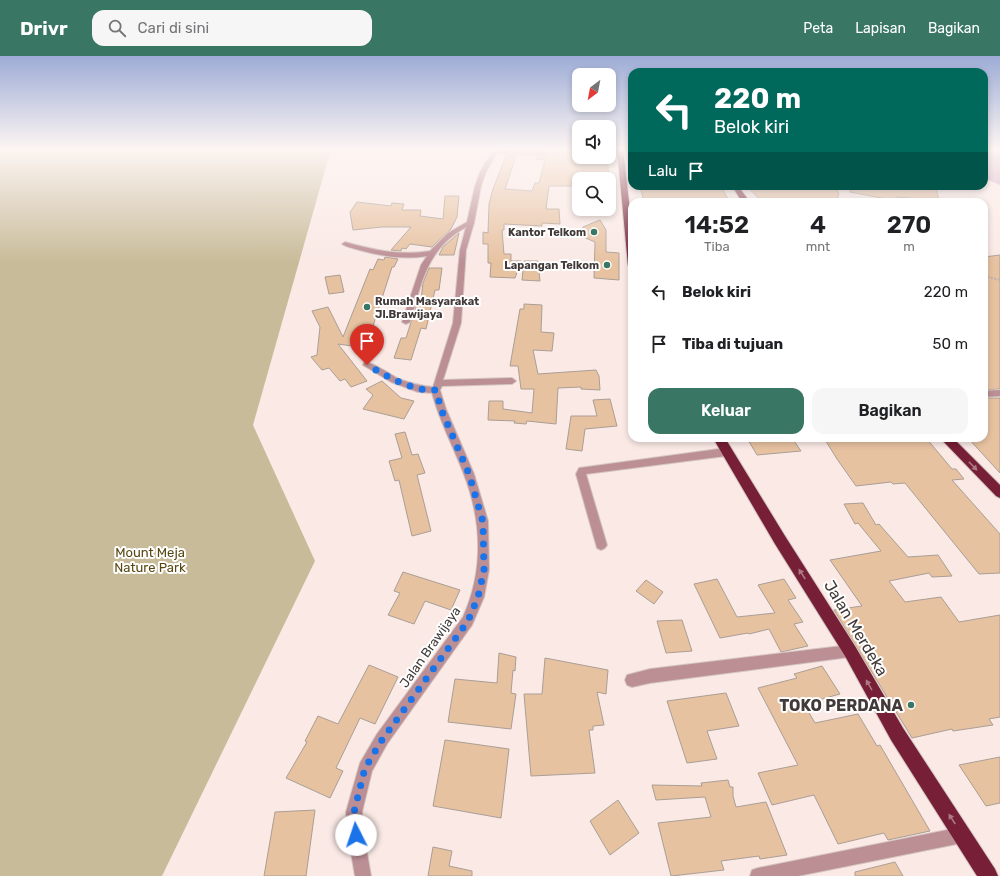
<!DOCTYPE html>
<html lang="id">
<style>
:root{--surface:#fff;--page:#f6f6f6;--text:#202124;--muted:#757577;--accent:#397764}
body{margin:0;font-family:Rubik,sans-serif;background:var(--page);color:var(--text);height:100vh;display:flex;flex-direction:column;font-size:15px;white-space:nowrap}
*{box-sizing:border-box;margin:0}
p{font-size:13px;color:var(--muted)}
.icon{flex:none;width:22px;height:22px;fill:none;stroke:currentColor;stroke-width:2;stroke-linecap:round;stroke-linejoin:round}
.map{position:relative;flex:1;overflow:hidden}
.details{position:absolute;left:628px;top:142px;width:360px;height:244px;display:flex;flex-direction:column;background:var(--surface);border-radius:12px;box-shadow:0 2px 6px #0003}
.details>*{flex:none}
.hud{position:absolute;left:628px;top:12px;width:360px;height:122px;border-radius:12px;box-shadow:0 2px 6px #0003;background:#00695c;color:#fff;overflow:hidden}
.needle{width:26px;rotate:212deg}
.buttons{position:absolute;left:572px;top:12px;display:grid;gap:8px}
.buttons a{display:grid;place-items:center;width:44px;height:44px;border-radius:8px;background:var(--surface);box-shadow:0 2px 6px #0003;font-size:20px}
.pin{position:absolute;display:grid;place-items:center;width:34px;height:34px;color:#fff;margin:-41px -17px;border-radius:50% 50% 50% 0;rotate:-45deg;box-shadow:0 0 4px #0007}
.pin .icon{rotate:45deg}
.me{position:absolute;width:44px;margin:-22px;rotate:356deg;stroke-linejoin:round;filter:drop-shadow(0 0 3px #0008)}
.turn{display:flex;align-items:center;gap:14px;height:84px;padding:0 20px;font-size:18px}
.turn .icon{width:52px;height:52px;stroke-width:2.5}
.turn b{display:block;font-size:28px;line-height:34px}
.then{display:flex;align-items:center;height:38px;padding:0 20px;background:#0003;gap:8px;font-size:15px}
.eta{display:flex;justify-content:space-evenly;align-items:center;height:68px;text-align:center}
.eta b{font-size:24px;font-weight:600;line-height:28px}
.action{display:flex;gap:8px;margin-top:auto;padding:8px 20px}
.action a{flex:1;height:46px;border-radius:12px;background:var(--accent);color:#fff;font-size:16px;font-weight:600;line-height:46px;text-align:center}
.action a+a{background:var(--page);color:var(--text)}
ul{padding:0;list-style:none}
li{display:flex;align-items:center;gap:12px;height:52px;padding:0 20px}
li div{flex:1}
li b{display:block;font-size:15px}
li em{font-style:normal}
header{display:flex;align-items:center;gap:24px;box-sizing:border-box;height:56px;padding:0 20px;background:var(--accent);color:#fff}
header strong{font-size:19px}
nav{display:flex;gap:22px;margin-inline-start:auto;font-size:14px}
.search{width:280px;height:36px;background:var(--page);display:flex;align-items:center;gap:10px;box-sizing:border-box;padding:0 14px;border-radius:12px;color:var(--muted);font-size:15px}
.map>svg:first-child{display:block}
.green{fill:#c8bb99}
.water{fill:#cda1bb}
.building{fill:#e7c2a1;stroke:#aa9e95}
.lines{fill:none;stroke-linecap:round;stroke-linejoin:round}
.minor-casing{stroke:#d5c6c2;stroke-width:2}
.highway-casing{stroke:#d5c6c2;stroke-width:2}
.path{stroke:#bfb1ae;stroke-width:2;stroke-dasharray:2 1.5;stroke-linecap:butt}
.minor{fill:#bc8f95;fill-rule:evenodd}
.highway{fill:#761f36;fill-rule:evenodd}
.oneway{fill:#ad7986}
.route{stroke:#1a73e8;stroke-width:7;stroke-dasharray:0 12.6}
.poi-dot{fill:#397764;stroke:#fff;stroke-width:1.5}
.labels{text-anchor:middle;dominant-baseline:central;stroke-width:4;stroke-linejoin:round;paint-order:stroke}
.far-poi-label{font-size:11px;font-weight:bold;fill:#413a38;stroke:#fff;text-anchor:end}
.park-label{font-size:13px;fill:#594712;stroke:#fff}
.street-label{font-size:13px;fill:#413a38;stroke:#fff}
.near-street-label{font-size:16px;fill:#413a38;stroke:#fff}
.near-poi-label{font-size:16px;font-weight:bold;fill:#413a38;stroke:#fff;text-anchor:end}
</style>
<header>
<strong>Drivr</strong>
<div class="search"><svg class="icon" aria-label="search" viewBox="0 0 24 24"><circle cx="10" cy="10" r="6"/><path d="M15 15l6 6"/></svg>Cari di sini</div>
<nav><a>Peta</a><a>Lapisan</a><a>Bagikan</a></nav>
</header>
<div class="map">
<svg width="1000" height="820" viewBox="0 0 1000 820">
<rect width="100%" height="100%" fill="#fae9e5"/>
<path class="green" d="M0 93H331L253 369 315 505 162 820H0Z"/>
<path class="water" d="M984 93H1000V129L984 122Z"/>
<path class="building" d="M538 93H579V101H607L609 123H579V130H549L546 153H559L560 168 542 167V170L504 168V174H502L504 198H511V205H521L515 222 490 221 491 207H488V188H483V176L488 177 489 148 493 133 506 100H516L505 133 532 135 535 127H539L545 104 536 103 537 100H545L549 97 546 94Z
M640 130H721L728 143H724L726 146H644Z
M747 130H835L839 138 836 146H762Z
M851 130H933V131H936L939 145 897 141V145L850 136Z
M445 140H459L457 161 451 173 432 191 410 188 406 193 402 192 401 195 391 194 411 171H382L353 174 350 156 357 146 391 150 392 147 404 148 402 154H421L420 160 443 163Z
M600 164 606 174V196L619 197V224L594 222 595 186 581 180 583 171Z
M459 177 454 199H439L443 191Z
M1000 199V333L984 334V201Z
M385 201 398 203 394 211H392L366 292 338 288 367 325 351 331 345 323 340 325 329 312 322 314 311 301 317 299 320 271 312 255 328 251 343 281 370 213 373 214 378 203 384 204Z
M524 205H538L540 225 522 224Z
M429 212H442L439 234H435L426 273 421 272 411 304 394 302 401 282H406L418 244H421L423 227Z
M340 219 344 236 329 238 325 221Z
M524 248 542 249 541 276 554 277 552 295 533 294 538 318 596 314 599 320 600 334 581 333V331L558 332 556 368 527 365 526 368 514 367 515 365 488 364 489 345H503V353L532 357 534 333H521L518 310H510L520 253H524Z
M382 325 401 342 414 345 404 363 363 353 373 339 366 333Z
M984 342H1000V417L968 382H984Z
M610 343 617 370 585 373 582 395 566 393 571 360H597L593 344Z
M405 376 412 399 418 398 425 417 417 419 431 475 412 480 399 424 395 425 389 405 402 402 395 378Z
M747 382H792L801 395 757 399Z
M824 382H926L952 413H956L964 423 952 424 1000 478V517L979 518 905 427 893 428 891 426 856 430 837 403Z
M863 447 876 469 879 468 908 501 938 499 952 520 932 521 929 517 889 525 905 546 941 541 959 566 1000 559V661L989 663 993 669 953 675 952 673 912 682 834 554 862 550 830 504 881 495 858 467 855 468 844 448Z
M403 516 460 534 451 554 425 545 414 568 388 559 400 537 394 535Z
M717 523 737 561 775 557 758 529 784 523 796 542 788 544 803 566 794 568 808 590 781 596 769 573 749 578 748 577 720 582 694 528Z
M646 524 663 536 654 548 636 535Z
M682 564 692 595 666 597 657 565Z
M499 597 516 601 515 615 513 614 511 637 516 638 511 673 448 666 455 623 497 627Z
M545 602 608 614 606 638 597 636 604 669 593 670V674H589L595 717 531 720 524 638H542Z
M369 609 398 621 375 668 360 662 336 712 343 715 330 742 286 722 307 686 305 685 318 660 338 668Z
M822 610 840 638 804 648 815 667 858 658 877 690 880 689 930 775 888 784 884 777 838 788 814 739 772 749 758 717 798 709 758 632 797 622 794 618Z
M726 637 739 670 707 675 717 703 687 707 667 645Z
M445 684 509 693 501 762 433 750Z
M1000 701V747L986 750 959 709Z
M728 724 730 731H733V740L736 751 766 746 787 799 760 803 759 800 721 805 724 814 671 820 658 767 711 761 705 741 656 744 652 729 702 730 701 727Z
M618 744 639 777 610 799 590 765Z
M315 754 306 820H264L275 756Z
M433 791 452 795 449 810 472 815V820H428Z
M895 806 903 820H855V816Z"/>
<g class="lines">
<g class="minor-casing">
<path id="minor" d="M494 93H498V95H545L548 97 545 99 496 98 486 116 481 130 474 167 466 194 461 267 443 324 512 322 516 325 512 328 442 330 440 334 446 353 474 418 488 465 489 514 484 541 472 569 387 688 372 715 362 756 364 779 371 820H355L348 779 346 756 360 707 377 678 463 561C484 514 482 464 463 416 453 390 439 364 432 337L418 336 391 326 363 309 364 307C373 305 390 319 399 323 410 327 420 330 433 331L453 267 460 194 466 171C426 194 422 226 410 266L406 268 402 266 421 209 427 200C404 204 381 200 359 194 353 192 346 191 342 188L345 186C374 194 400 200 430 195L448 177 467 166 475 130 480 116Z
M1000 334V340L984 341V335Z
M726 392 729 393 731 396 729 399 726 400 586 418 607 489 605 492 601 494 597 492 576 418 579 412Z
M850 589 855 591 856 595 855 599 850 601 650 627 632 631 627 629 625 624 627 619 650 613Z
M962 771 968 773 970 779 968 785 962 787 798 820H750L752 814 758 812Z"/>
</g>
<g class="highway-casing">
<path id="highway" d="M617 93H623L632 172V211L628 209Z
M732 130H738L750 146H742Z
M713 382H725L785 480 855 590 903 672 995 813 998 820H977L891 684 845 600 775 488Z
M940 382H953L1000 429V442L996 440Z"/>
</g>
<path class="path" d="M984 220 1000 224"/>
<use href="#minor" class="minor"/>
<use href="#highway" class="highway"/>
</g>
<defs><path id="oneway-solid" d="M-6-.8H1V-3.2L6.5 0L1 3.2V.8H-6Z"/></defs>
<g class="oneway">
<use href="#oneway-solid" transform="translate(973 410) rotate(46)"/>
<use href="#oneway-solid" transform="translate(802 518) rotate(-123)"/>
<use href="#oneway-solid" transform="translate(869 629) rotate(-120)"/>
<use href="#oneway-solid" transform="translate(952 763) rotate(-123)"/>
</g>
<linearGradient id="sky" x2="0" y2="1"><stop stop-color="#9dacd6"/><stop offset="0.45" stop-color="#fdf5f3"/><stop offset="1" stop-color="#fdf5f3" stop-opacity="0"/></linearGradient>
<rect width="1000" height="207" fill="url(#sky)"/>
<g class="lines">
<path class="route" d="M356 779 354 756 365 712 382 684 468 565 478 541 484 514 483 466 469 418 441 353 436 334 418 333 394 324 367 309"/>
</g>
<g class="poi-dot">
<circle cx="594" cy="176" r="4"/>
<circle cx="607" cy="209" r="4"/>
<circle cx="367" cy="251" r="4"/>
<circle cx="911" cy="649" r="4"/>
</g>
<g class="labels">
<g class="far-poi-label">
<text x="586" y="176">Kantor Telkom</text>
<text x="599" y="209">Lapangan Telkom</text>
<text x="375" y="245" text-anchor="start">Rumah Masyarakat<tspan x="375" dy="13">Jl.Brawijaya</tspan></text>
</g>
<g class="park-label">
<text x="150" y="496">Mount Meja<tspan x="150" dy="15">Nature Park</tspan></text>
</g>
<g class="street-label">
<text transform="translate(430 591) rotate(-55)">Jalan Brawijaya</text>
</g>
<g class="near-street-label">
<text transform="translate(856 572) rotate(59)">Jalan Merdeka</text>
</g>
<g class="near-poi-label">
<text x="903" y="649">TOKO PERDANA</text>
</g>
</g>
</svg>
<div class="buttons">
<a><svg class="needle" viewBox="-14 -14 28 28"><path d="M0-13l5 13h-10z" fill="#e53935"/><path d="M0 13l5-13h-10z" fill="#757577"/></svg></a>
<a><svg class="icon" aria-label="sound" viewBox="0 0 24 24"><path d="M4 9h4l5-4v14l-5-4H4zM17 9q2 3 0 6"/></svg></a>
<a><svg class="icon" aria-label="search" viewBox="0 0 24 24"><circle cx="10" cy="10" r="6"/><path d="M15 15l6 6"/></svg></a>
</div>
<div class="pin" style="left:367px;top:309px;background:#d93025"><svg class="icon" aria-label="arrive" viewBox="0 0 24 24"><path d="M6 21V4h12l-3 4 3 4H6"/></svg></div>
<svg class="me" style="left:356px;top:779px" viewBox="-20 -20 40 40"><circle r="19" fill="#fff"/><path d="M0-13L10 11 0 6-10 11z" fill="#1a73e8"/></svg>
<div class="hud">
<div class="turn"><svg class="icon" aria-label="left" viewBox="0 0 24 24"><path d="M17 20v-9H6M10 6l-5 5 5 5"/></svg><div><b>220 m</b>Belok kiri</div></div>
<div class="then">Lalu<svg class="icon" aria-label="arrive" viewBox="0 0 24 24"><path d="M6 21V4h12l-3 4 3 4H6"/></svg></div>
</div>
<section class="details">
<div class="eta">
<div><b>14:52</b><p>Tiba</p></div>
<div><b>4</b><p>mnt</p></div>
<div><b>270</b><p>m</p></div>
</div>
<ul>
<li><svg class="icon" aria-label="left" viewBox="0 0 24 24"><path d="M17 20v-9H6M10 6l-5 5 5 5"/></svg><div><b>Belok kiri</b></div><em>220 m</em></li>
<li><svg class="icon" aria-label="arrive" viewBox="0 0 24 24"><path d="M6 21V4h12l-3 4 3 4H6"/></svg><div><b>Tiba di tujuan</b></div><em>50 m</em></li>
</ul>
<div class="action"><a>Keluar</a><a>Bagikan</a></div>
</section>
</div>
